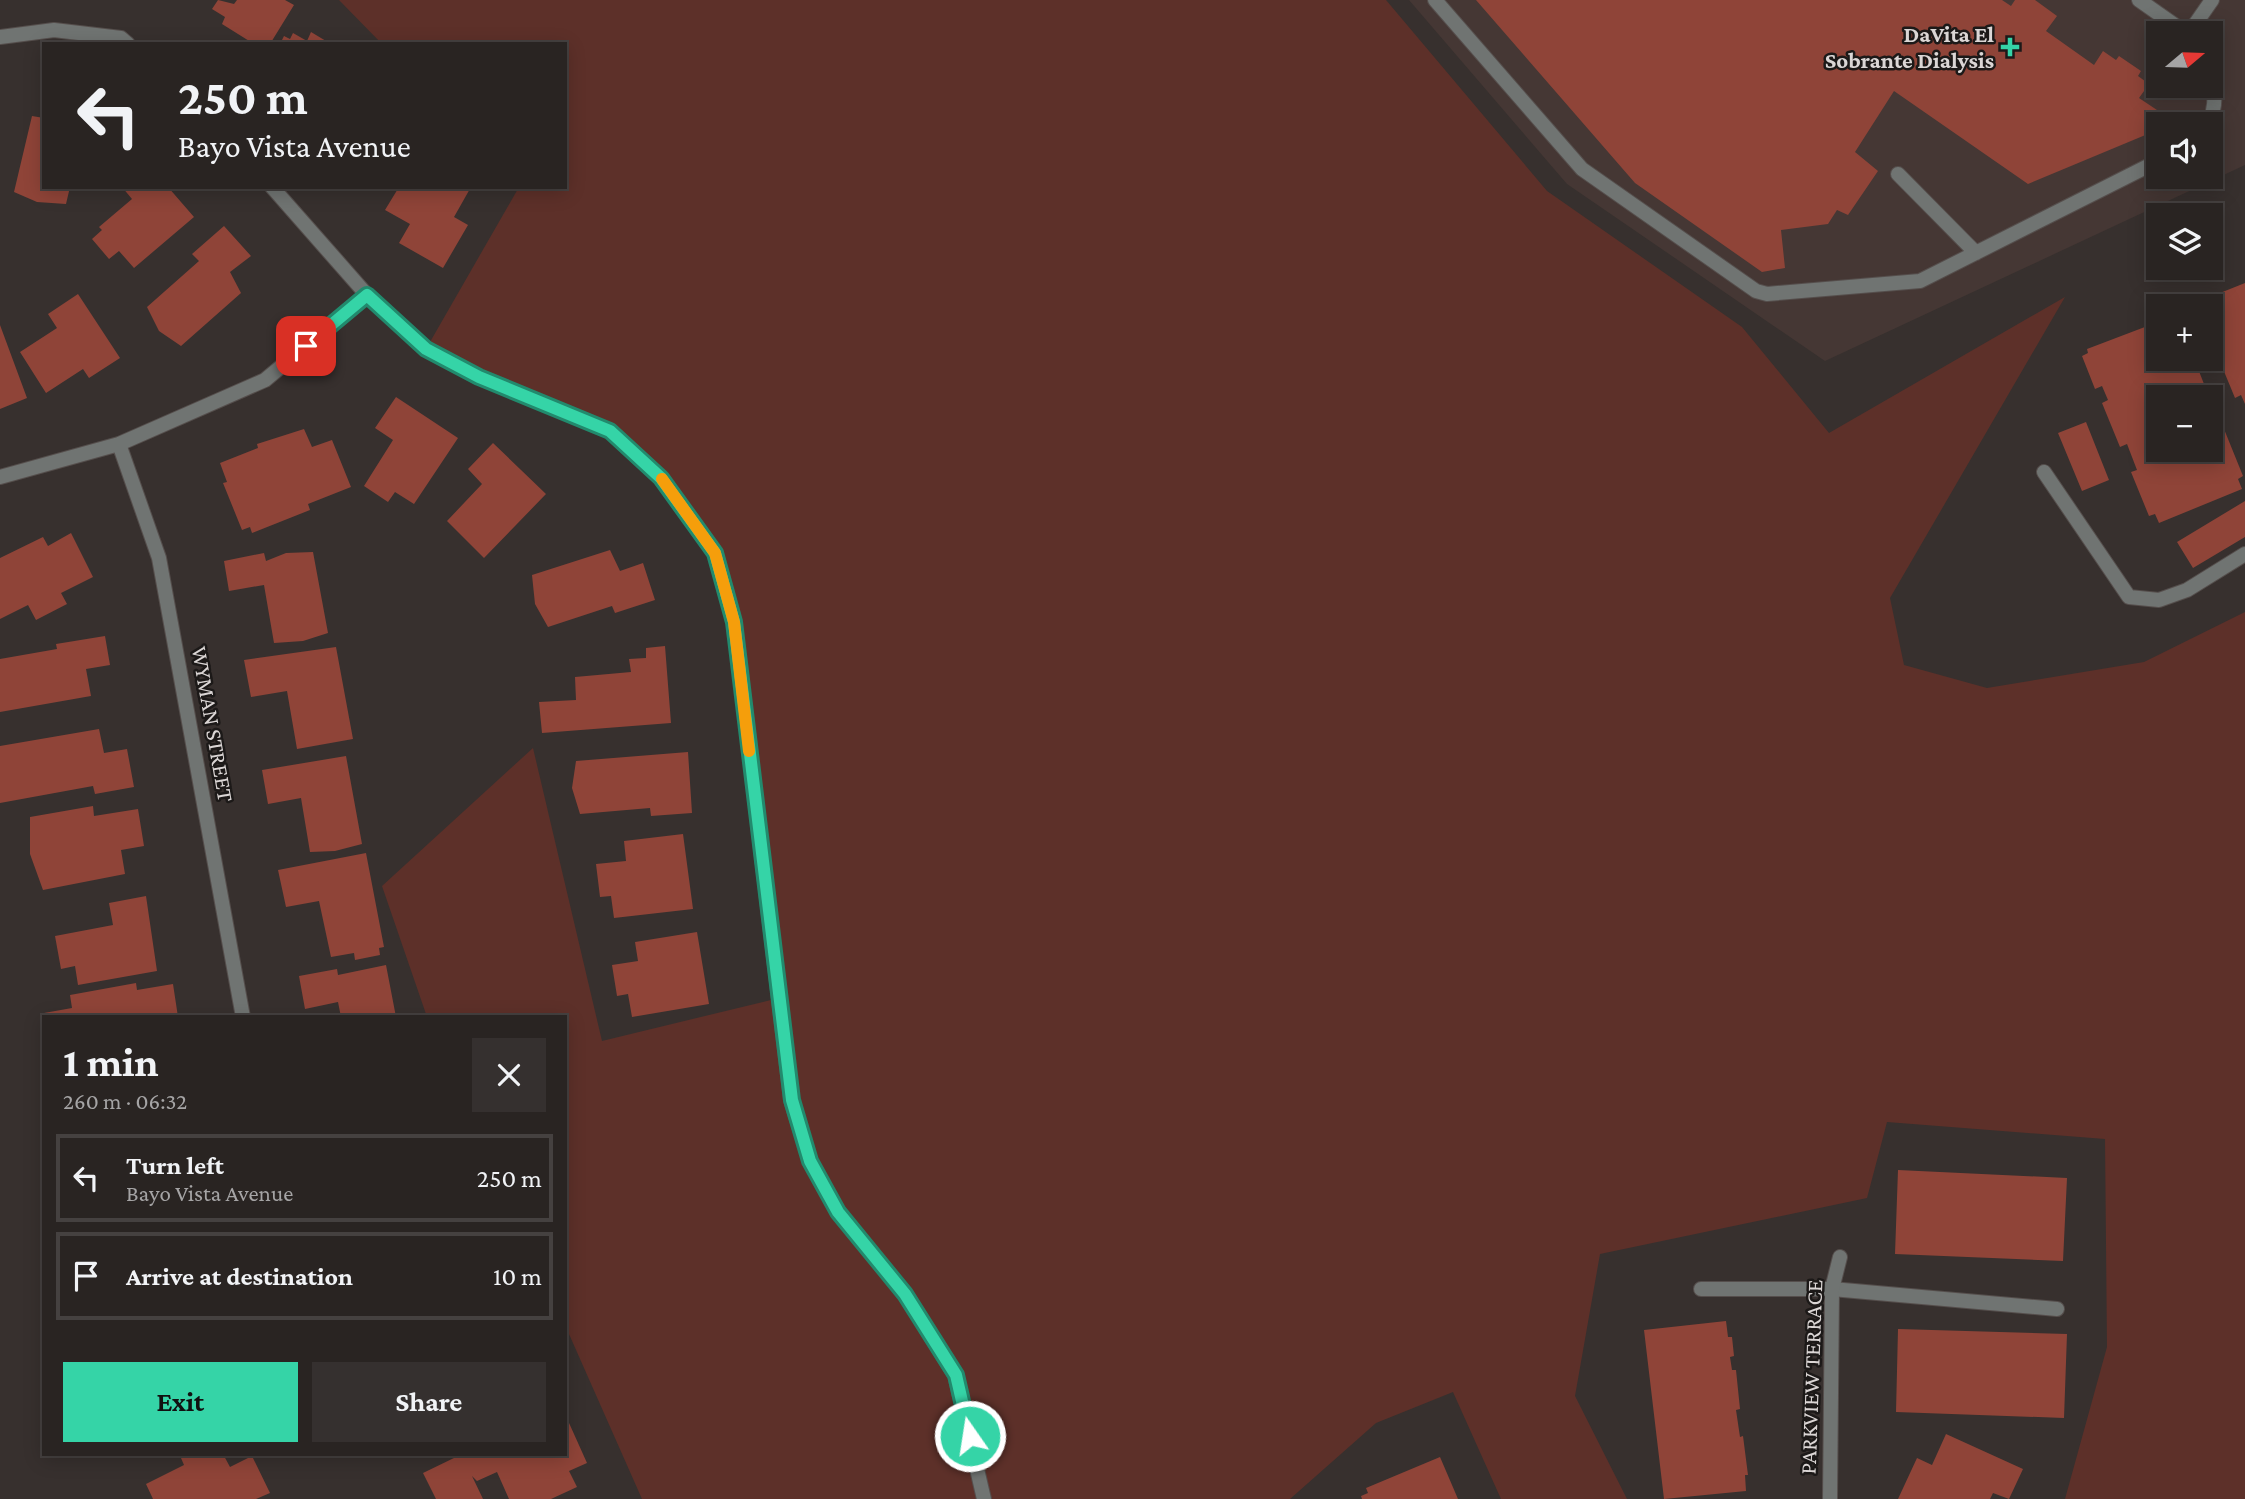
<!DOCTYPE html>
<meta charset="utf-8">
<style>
:root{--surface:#292422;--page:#35302f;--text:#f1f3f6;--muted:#a5a4a5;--line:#454140;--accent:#35d4a7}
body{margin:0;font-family:"Crimson Pro",serif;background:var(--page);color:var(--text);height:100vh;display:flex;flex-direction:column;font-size:26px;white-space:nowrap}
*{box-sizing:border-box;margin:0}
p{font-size:23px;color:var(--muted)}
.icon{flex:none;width:38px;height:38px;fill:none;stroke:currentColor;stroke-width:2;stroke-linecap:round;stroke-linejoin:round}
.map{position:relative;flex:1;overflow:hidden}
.side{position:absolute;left:42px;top:1015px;width:525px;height:441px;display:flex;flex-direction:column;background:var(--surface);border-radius:0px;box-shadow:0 4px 18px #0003,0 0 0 2px var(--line)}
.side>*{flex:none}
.hud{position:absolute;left:42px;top:42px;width:525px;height:147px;border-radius:0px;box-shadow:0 4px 18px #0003,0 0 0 2px var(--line);background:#292422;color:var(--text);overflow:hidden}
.needle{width:46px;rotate:71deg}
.tools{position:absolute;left:2146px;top:21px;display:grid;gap:14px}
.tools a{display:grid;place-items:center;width:77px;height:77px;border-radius:0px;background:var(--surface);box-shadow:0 4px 18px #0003,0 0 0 2px var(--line);font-size:35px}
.pin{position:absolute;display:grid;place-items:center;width:60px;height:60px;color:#fff;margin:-30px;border-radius:14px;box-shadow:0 4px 10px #0006}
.me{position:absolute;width:77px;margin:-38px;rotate:347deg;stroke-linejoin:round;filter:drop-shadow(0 0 5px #0008)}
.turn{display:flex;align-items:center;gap:24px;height:147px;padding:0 21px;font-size:32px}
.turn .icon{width:91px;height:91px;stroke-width:2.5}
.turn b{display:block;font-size:49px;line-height:60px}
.round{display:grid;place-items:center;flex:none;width:74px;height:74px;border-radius:0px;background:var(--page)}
.head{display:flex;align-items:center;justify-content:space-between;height:119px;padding:0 21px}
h1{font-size:42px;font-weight:700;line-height:52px}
.primary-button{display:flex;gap:14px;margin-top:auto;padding:14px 21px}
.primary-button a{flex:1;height:80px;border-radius:0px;background:var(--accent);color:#111;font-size:28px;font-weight:700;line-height:80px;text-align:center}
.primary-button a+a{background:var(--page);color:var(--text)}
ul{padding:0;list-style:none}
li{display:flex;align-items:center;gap:21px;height:88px;margin:0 14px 10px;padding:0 7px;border:4px solid var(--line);border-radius:0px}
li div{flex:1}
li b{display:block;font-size:26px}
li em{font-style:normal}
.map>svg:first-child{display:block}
.built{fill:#453734;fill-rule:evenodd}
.green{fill:#5d3029}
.building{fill:#8f4438}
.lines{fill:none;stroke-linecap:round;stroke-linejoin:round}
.lane-casing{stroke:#554e4c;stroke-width:16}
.street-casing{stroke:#554e4c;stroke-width:16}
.lane{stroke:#707472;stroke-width:14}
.street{stroke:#707472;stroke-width:14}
.route-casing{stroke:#228a6d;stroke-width:18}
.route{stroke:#35d4a7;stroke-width:12}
.slow{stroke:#f59e0b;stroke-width:12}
.poi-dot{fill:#35d4a7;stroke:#1c1918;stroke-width:2.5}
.labels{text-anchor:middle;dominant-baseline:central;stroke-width:5;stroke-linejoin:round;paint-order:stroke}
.poi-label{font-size:23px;font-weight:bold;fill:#dbd6d5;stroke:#1c1918;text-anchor:end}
.street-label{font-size:23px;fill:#dbd6d5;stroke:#1c1918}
</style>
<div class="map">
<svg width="2245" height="1499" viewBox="0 0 2245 1499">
<rect width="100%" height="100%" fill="#37302e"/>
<path class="built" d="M1409 0H2245V165L1825 361 1567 184ZM2158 33H2210V86H2158ZM2158 124H2210V177H2158Z"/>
<path class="green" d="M339 0H1386L1547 191 1742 327 1829 433 2065 297 1890 598 1904 665 1987 688 2144 662 2245 612V1499H2065L2107 1347 2105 1139 1887 1122 1867 1198 1600 1254 1575 1396 1627 1499H1501L1453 1392 1376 1423 1290 1499H642L565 1325V1017H427L382 886 533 748 602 1041 779 998 734 622 715 553 661 478 610 431 426 349 519 187H565V44H382Z"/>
<path class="building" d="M218 0 234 4 237 0H285L294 5 270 44H254L222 24 225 17 212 9Z
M1476 0H2002L2011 6 2015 0H2035L2057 16 2046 31 2094 65 2103 51 2116 60 2119 56 2141 71 2138 76 2149 84 2139 98 2166 116 2155 131 2028 184 1894 91 1855 152 1878 171 1848 215 1837 210 1828 224 1781 230 1785 268 1762 272 1635 183Z
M311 32 331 44H280L284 36 290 39 293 33 307 41Z
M32 116 44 118V187H70L66 204 37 202 14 192Z
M122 187H168L194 217 134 268 119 251 109 259 92 239 102 230 99 227 132 199Z
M399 187H471L454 217 468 225 443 268 399 243 410 224 385 210Z
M224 226 251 256 230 272 241 293 181 346 159 331 147 307 199 261 192 254Z
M2245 283V404L2241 395 2235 398 2216 352 2220 351 2210 330V306H2197L2202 304 2200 301Z
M78 294 120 358 89 378 83 369 46 393 20 352 57 328 48 314Z
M2158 322V359H2187L2189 363 2195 361 2204 384 2200 387 2205 385 2210 397H2158V450H2210V412L2218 431 2224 429 2243 476 2238 479 2242 489 2159 523 2155 514 2149 516 2131 472 2137 470 2127 444 2120 447 2102 403 2108 400 2102 386 2095 389 2082 356 2088 353 2087 349Z
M0 325 27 398 0 409Z
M396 397 458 438 414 504 395 492 388 502 364 486 393 440 375 428Z
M2086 422 2109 480 2082 491 2058 433Z
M304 429 312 447 332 440 351 487 308 504 310 510 252 533 250 527 242 530 223 483 227 482 220 463 258 448 257 444Z
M493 443 546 494 484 558 447 521 482 484 468 469Z
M2245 501V537L2193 568 2177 542Z
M71 533 93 577 61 593 67 604 36 620 28 605 0 619V558L43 537 48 546Z
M610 550 620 571 643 563 655 600 615 613 612 606 548 627 535 604 532 575Z
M313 552 328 633 303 641 274 643 264 585 229 591 224 561 264 553 266 561 286 553Z
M105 636 110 665 86 669 91 696 0 712V659L57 649 56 644Z
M665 646 671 723 542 733 539 702 576 700 575 677 631 672 629 659 646 658V648Z
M336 647 353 739 297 749 287 691 251 697 244 660Z
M99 729 104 753 127 749 134 787 95 794 93 786 0 803V746Z
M688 752 692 813 651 816 650 808 580 814 572 788 576 761Z
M346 756 362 844 335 851 310 852 301 798 268 804 262 770Z
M93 806 94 816 138 809 144 846 121 850 125 874 43 890 30 854V817Z
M683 834 693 909 614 918 611 896 600 897 596 864 626 861 624 841Z
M366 853 384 947 379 948 380 955 355 960 354 953 331 957 319 901 286 907 278 870Z
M146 896 157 971 78 985 75 966 61 969 55 936 113 925 109 903Z
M697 932 709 1004 632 1017 628 994 617 996 612 965 638 961 635 942Z
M386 965 396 1017H341L338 1002 305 1009 299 976 337 969 338 975Z
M136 983 137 990 173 984 178 1017H44V1013L72 1008 70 995Z
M1898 1170 2067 1178 2063 1261 1895 1254Z
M1726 1321 1728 1337H1732L1734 1356 1730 1357 1732 1370H1736L1740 1409 1736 1410 1740 1437 1743 1436 1748 1475H1745L1746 1491 1664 1499 1644 1330Z
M1898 1329 2067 1334 2064 1418 1896 1412Z
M565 1414 587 1463 569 1471 577 1487 551 1499H509L497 1472 477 1481 472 1476 483 1499H436L423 1473 456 1457 455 1454H565Z
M1946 1434 2023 1469 2009 1499 1993 1493 1990 1499H1898L1917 1458 1932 1465Z
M189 1454H223L230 1467 252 1456 270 1493 256 1499H153L146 1484 184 1465 181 1458Z
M1440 1457 1458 1499H1362L1361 1496 1368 1493 1366 1488Z"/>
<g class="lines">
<g class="lane-casing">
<path id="lane" d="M1435 0 1582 169 1756 291 1767 294 1920 281 2158 161
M2139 0 2186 33
M2189 33 2212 0
M2207 124C2218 110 2215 82 2210 66
M1898 174 1976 253
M2044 472 2129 597 2159 600 2187 590 2245 554
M1701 1289H1832L2057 1309"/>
</g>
<g class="street-casing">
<path id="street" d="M0 37 54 30 121 38 128 44
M272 187 367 295 426 349 479 377 610 431 661 478 715 553 734 622 791 1100 810 1161 838 1212 905 1294 955 1375 984 1499
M119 444 159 558 243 1017
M0 477 119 444 265 380 367 295
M1830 1499 1832 1289 1840 1257"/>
</g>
<use href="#lane" class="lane"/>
<use href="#street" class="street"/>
</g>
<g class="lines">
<g class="route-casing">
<path id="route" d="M306 346 367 295 426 349 479 377 610 431 661 478 715 553 734 622 792 1100 810 1161 838 1212 905 1294 956 1375 970 1436"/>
</g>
<use href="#route" class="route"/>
<path class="slow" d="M662 479 715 553 734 622 749 751"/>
</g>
<path class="poi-dot" d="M2006.5 36.5h7v7h7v7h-7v7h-7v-7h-7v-7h7z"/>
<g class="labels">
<g class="poi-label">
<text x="1994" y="34">DaVita El<tspan x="1994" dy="26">Sobrante Dialysis</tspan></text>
</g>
<g class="street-label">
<text transform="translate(213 724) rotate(80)">WYMAN STREET</text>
<text transform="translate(1811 1377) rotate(-88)">PARKVIEW TERRACE</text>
</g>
</g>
</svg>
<div class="tools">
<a><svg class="needle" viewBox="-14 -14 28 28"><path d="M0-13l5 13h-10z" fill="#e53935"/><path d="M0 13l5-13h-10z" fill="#a5a4a5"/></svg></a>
<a><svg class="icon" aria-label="sound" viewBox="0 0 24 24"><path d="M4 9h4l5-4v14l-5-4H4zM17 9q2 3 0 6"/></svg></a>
<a><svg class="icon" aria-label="layers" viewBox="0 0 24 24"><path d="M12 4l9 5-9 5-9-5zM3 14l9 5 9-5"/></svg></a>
<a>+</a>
<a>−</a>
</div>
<div class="pin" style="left:306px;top:346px;background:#d93025"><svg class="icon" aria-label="arrive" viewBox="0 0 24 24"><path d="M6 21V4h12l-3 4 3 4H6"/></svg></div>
<svg class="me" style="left:970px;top:1436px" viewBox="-20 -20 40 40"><circle r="17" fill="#35d4a7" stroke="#fff" stroke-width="3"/><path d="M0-11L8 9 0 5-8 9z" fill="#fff"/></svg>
<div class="hud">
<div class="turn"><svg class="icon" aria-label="left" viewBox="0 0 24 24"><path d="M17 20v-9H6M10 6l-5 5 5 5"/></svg><div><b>250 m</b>Bayo Vista Avenue</div></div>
</div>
<section class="side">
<div class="head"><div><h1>1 min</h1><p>260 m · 06:32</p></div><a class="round"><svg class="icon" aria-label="close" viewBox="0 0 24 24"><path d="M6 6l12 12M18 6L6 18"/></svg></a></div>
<ul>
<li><svg class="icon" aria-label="left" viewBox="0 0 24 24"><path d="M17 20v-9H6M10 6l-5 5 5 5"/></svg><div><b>Turn left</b><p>Bayo Vista Avenue</p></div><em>250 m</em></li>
<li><svg class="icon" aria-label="arrive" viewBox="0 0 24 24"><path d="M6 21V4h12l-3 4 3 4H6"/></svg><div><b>Arrive at destination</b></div><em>10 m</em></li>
</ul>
<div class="primary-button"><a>Exit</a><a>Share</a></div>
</section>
</div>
